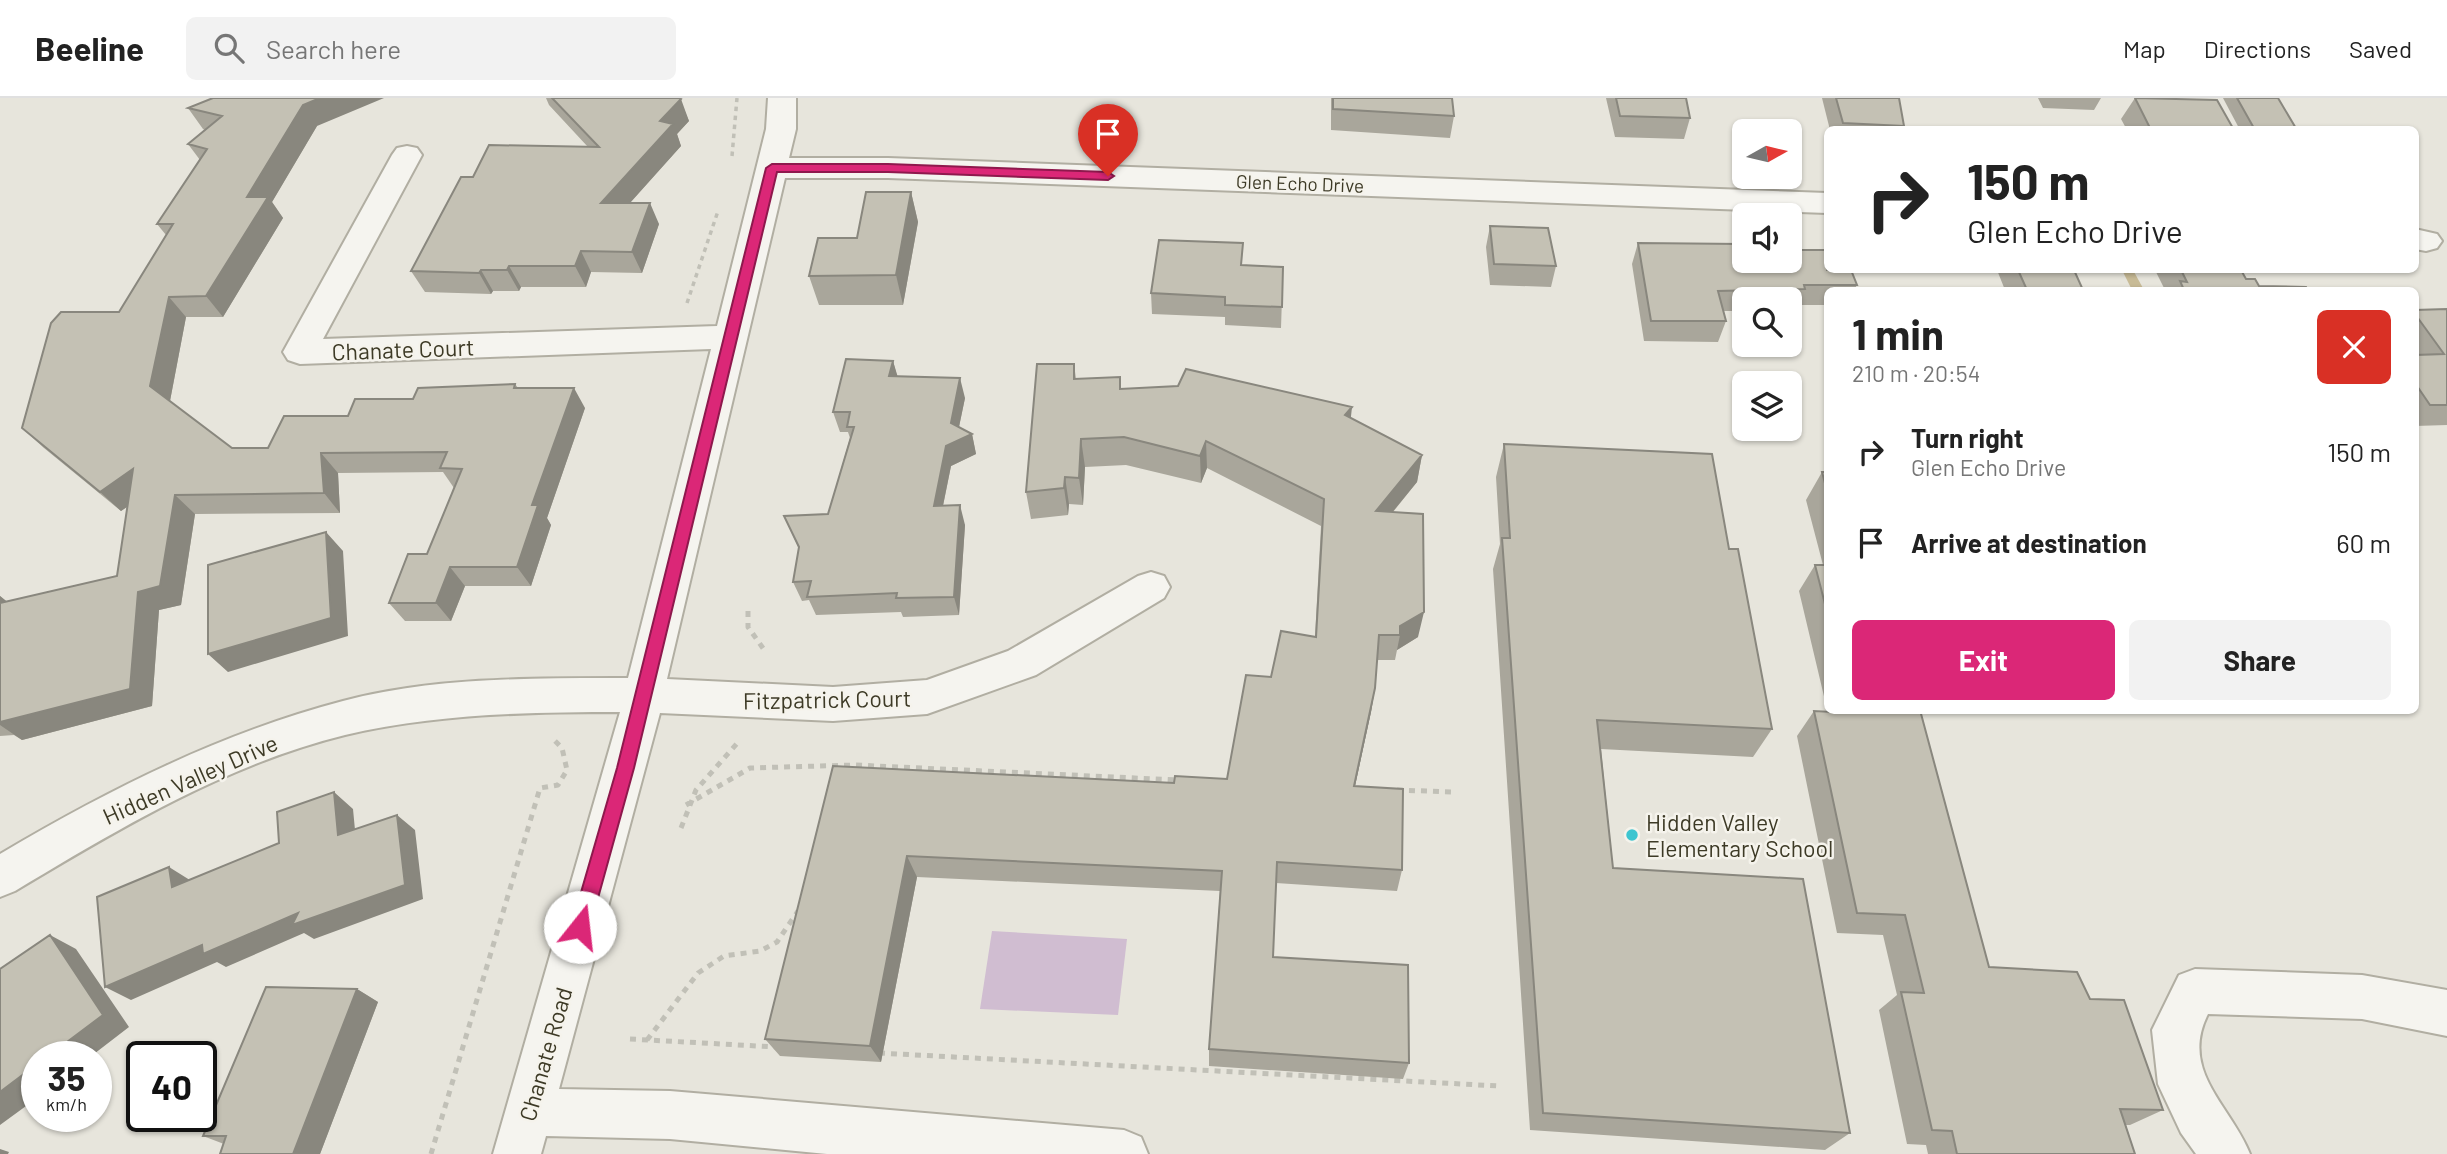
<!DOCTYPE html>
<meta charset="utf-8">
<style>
:root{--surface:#fff;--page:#f2f2f2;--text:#222;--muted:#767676;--line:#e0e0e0;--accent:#db2777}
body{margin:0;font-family:Barlow,sans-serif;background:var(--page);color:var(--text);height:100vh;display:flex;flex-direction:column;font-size:26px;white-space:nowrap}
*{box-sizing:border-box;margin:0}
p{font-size:23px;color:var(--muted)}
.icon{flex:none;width:38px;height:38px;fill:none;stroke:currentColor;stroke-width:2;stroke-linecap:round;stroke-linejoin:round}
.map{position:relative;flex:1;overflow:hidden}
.side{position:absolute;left:1824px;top:189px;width:595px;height:427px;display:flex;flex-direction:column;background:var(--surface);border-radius:10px;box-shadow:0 2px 5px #0004}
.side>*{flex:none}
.guide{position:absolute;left:1824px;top:28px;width:595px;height:147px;border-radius:10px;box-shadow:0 2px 5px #0004;background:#fff;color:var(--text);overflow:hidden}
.needle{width:46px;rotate:82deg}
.fabs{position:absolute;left:1732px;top:21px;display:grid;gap:14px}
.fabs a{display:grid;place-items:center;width:70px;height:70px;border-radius:10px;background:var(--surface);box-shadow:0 2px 5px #0004;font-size:35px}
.speed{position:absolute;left:21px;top:943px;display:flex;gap:14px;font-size:35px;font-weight:700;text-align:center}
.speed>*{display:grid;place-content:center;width:91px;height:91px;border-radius:50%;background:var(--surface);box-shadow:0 2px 5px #0004;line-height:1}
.speed small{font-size:18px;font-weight:400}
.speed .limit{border:4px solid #111;border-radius:10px;background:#fff;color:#111}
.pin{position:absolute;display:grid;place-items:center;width:60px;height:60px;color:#fff;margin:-72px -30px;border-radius:50% 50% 50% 0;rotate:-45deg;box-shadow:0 0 7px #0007}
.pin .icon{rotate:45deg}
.me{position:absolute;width:77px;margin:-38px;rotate:16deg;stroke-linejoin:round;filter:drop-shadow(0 0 5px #0008)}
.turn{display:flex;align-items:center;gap:24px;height:147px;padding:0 28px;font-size:32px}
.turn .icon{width:91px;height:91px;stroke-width:2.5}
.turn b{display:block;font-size:49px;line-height:60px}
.round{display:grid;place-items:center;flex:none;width:74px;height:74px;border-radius:10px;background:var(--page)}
.summary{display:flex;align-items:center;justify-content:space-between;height:119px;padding:0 28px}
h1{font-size:42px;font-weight:700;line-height:52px}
.action{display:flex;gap:14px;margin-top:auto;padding:14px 28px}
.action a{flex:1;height:80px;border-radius:10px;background:var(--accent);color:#fff;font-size:28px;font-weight:700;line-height:80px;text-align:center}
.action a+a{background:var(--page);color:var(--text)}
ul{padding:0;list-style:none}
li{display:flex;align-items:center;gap:21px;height:91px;padding:0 28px}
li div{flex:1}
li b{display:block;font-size:26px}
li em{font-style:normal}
header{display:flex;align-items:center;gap:42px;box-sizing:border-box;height:98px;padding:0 35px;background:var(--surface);border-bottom:2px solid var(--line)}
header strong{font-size:33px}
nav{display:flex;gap:38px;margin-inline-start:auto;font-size:24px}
.search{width:490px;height:63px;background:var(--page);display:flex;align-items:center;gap:18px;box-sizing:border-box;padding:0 24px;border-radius:10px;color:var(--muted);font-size:26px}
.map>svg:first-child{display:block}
.green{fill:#d0bdd1}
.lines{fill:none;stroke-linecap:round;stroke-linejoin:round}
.stream{fill:#c8bb96;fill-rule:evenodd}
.minor-casing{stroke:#b1aea2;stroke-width:4}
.path-far1{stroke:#c1c0b7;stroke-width:3.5;stroke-dasharray:4.5 4.5;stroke-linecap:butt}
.path{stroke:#c1c0b7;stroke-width:5;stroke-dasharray:6 6;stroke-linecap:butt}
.minor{fill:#f5f4ef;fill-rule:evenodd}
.wall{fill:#a9a69b}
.shaded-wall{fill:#89877e}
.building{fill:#c4c1b4;stroke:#89877e;stroke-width:2}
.route{fill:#db2777;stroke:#8e194d;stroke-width:2}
.poi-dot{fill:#3dc5d0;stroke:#f5f3ec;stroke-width:2.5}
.labels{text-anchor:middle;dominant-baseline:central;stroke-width:5;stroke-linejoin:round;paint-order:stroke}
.far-street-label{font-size:19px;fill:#3d3a26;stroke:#f5f3ec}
.street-label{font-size:23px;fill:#3d3a26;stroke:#f5f3ec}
.poi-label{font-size:23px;fill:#3d3a26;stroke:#f5f3ec;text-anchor:start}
</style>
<header>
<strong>Beeline</strong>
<div class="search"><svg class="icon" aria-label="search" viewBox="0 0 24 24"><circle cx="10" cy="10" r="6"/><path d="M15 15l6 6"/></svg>Search here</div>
<nav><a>Map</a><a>Directions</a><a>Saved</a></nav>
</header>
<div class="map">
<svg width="2447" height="1056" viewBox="0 0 2447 1056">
<rect width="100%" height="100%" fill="#e7e5dc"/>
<path class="green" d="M992 833 1127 841 1118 917 980 911Z"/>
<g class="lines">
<path class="stream" d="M2122 172H2133L2144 192H2132Z"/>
<g class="minor-casing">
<path id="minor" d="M768 0H796V31L789 60H888L1827 95V115L888 80H785L667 581 833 589 927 582 1008 553 1138 478 1151 474 1164 478 1170 489 1164 500 1036 577 927 616 833 623 660 615 559 991 670 993 1124 1032 1141 1039 1148 1056H827L670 1041 546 1038 541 1056H493L620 614C528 614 434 616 345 637 227 666 118 731 15 793L0 799V756C108 692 221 635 343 603 433 579 535 580 628 580L711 251 300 266 288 262 283 254 392 57 397 50 407 48 417 50 422 57 323 241 717 228 766 31Z
M2415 131 2437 136 2442 143 2437 150 2426 153 2415 151Z
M2195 871 2362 877 2447 892V938L2362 921 2208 916C2179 973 2231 1008 2250 1056H2196L2181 1035 2158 986 2152 932 2179 877Z"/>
</g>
<path class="path-far1" d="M732 58 737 0
M687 205 718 113"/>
<path class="path" d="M748 513V529L765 553
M1397 692 1454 694
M686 707 750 670 855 667 1178 682
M681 730 696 692 740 642
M630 941 776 949
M647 942 698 875 724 858 760 853 777 844 798 813
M879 955 1499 988
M431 1056 540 690 558 687 567 672 562 650 553 641"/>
<use href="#minor" class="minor"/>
</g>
<path class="wall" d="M546 0H679L689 23 677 36 681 48 630 105 659 126 642 175 591 174 586 189H521L519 193H493L491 196 425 194 411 173 473 79 588 49 549 7Z
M1331 0H1452L1454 18 1450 40 1331 32Z
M1606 0H1686L1690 20 1684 41 1615 39Z
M1822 0H1899L1904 28 1902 32H1830Z
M2038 0H2101L2094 12 2043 10Z
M2135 0 2234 32H2127L2121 21Z
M2223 0H2278L2297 32H2240Z
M188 10 317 28 272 104 283 120 223 219H186L170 303 232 350H268L348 318 413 301 515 286 518 290 585 310 547 420 551 427 531 488H465L451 523H405L389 505 427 456 454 390 443 374 338 375 340 415 195 416 181 507 159 512 152 608 22 642 14 637 0 638V498L7 504 117 478 127 409 121 413 44 350 22 330 119 214 166 137 157 126 200 62 188 46 205 32 203 31Z
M911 94 918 124 903 207H819L809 178 857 140Z
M1490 128 1556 168 1551 189 1490 187 1486 149Z
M1638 145 1744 152 1857 187 1854 192H1827V207H1798L1796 211H1790V201H1745V213H1723L1726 223 1718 244 1644 243 1632 166Z
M1243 167 1283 169 1281 230 1225 227V219L1152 216 1151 195Z
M1997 172H2074L2083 192H2005Z
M2155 172H2241L2246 181 2259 188 2308 192H2165Z
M2447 211V327L2415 328V212Z
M893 263 897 278 965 300 959 329 972 336 976 356 951 368 943 408 965 427 959 517 903 519 901 514 816 517 809 502 802 503 793 484 799 451 784 418 828 416 850 340 848 334H840L833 314Z
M1074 266 1076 281 1120 279 1121 291 1351 320 1422 357 1417 384 1393 414 1418 539 1397 552 1395 562H1377L1375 590 1371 614 1355 688 1402 772 1397 793 1276 785 1273 859 1409 965 1403 981 1209 968V951L1220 793 917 779 881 964 780 958 765 941 833 668 1174 685 1227 681 1271 579 1315 539 1321 428 1207 370 1201 385 1126 367 1085 369 1083 407 1069 406 1068 417 1031 421 1026 394Z
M1504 346 1729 451 1772 631 1753 659 1601 651 1613 770 1850 1035 1825 1052 1530 1032 1493 471 1500 446 1496 379Z
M1822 374H1827V611L1799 493 1815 467H1823L1806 402Z
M1827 612H1920L1989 869 2090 901 2163 1012 2130 1027H2126L2135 1056H1928L1926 1047 1907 1046 1879 912 1897 897 1883 837 1837 835 1797 638 1814 613 1828 614Z
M357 891 378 904 320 1056H220L224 1046 203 1038Z"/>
<path class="shaded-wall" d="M320 0H384L317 28 272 104 283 120 223 219 206 198 247 99 303 7Z
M681 1 689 23 677 36 681 48 611 126 601 105 660 23Z
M911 94 918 124 903 207 896 177Z
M650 105 659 126 642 175 632 154Z
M581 153 591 174 586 189 575 168Z
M509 168 521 189 519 193 507 172Z
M481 172 493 193 491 196 479 175Z
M169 199 186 219 169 308 150 288Z
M893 263 899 283 889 278Z
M960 280 965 300 956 343 972 336 976 356 951 368 939 427 934 408Z
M574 290 585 310 547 420 551 427 531 488 517 469 532 407Z
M1352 309 1349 337 1345 317Z
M1081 341 1085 369 1083 407 1079 380Z
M1206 343 1207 370 1201 385 1200 358Z
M321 355 338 375 340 415 324 395Z
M1422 357 1417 384 1372 439 1376 413Z
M133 371 153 391 121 413 100 394Z
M1065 379 1069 406 1068 417 1064 390Z
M175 397 195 416 181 507 159 512 152 608 22 642 0 627V624L138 494Z
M960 407 965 427 959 517 954 499Z
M326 434 343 453 348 538 228 574 208 556Z
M450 469 465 488 451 523 436 505Z
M0 498 10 506 0 523Z
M1424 514 1418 539 1397 552 1400 537V528Z
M1375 590 1371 614 1350 711 1354 688Z
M334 694 353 711 357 753 338 737Z
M397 717 415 732 423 801 314 841 304 835 226 869 217 864 131 902 105 889Z
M907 758 917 779 881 964 870 948Z
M169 769 193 784 172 789Z
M50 837 76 851 129 929 90 959H47Z
M357 891 378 904 320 1056H293Z
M37 966V1000L0 1027V994Z
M0 1051 9 1054 8 1056H0Z"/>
<path class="building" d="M213 0H320L303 7 247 99H268L206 198 169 199 150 288 232 350H268L284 318H348L355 301H413L418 290 515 286 514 290H574L532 407H538L517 469H450L436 505H389L408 456H427L462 371 440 370 447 354 321 355 324 395 175 397 160 488 138 494 130 591 0 624V505L117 478 133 371 100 394 22 330 51 225 61 214H119L173 126H157L207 51 188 46 222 18 188 10Z
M552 0H679L681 1 660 23 673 26 601 105H650L632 154 581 153 575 168H509L507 172H481L479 175 411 173 461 79H473L489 47 599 49Z
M1333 0H1452L1454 18 1333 11Z
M1616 0H1686L1690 20 1620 18Z
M1836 0H1899L1904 28 1843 25Z
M2135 0 2217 2 2234 32H2151Z
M2237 0H2278L2297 32H2255Z
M866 94H911L896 177 809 178 818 140H857Z
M1490 128 1548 130 1556 168 1494 166Z
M1159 142 1243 145 1241 167 1283 169 1282 209 1225 207V199L1151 195Z
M1638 145 1742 146 1745 152V163H1790V152H1827V172H1851L1857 187H1804L1805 191 1718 193 1726 223H1651Z
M2018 172H2074L2083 192H2027Z
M2181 172H2241L2246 181H2255L2259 188 2306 189 2308 192H2184L2180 183 2187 184Z
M2447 211V307H2430L2415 285V257L2444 256 2415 216V212Z
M846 261 893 263 889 278 960 280 951 325 972 336 946 348 934 408 960 407 954 499 896 500 897 495 807 499 811 483 793 484 799 449 784 418 828 416 854 329H847L850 314H833Z
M1037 266H1074V281L1120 279V291L1178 288 1186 271 1352 309 1345 317 1422 357 1376 413 1423 416 1424 514 1400 528V537H1379L1375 590 1354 688 1403 691 1402 772 1277 764 1273 859 1408 867 1409 965 1209 951 1222 773 907 758 870 948 765 941 833 668 1174 685 1175 678 1227 681 1246 577 1271 579 1281 533 1316 539 1324 401 1206 343 1200 358 1124 339 1081 341 1079 380 1065 379 1064 390 1026 394Z
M1504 346 1712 356 1729 451H1738L1772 631 1597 622 1613 770 1803 781 1850 1035 1543 1015 1502 440H1510Z
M1822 374H1827V393Z
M326 434 331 520 208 556V467Z
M1815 467H1827V514Z
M1851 612H1920L1989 869 2077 874 2090 901 2124 902 2163 1012 2120 1011 2135 1056H1957L1952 1033 1932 1032 1901 894 1924 895 1905 817 1857 815 1814 613 1852 615Z
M334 694 338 737 397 717 405 787 292 827 298 815 203 856 202 847 105 889 97 799 169 769 172 789 279 745 277 714Z
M50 837 103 917 47 959H37V966L0 994V871Z
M266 889 357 891 293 1056H220L226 1038H203Z"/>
<path class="route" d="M772 66H888L1108 74 1114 78 1108 82 888 74H777L634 670 590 829 587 835 580 838 574 835 571 829 617 670 766 70Z"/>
<circle class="poi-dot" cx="1632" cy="737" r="7"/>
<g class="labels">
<g class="far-street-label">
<text transform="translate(1300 85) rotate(2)">Glen Echo Drive</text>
</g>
<g class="street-label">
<text transform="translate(403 251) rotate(-2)">Chanate Court</text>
<text transform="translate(827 601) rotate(-1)">Fitzpatrick Court</text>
<text transform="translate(190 681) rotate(-24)">Hidden Valley Drive</text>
<text transform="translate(545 956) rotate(-74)">Chanate Road</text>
</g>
<g class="poi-label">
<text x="1646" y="724">Hidden Valley<tspan x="1646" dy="26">Elementary School</tspan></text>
</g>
</g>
</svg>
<div class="fabs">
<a><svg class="needle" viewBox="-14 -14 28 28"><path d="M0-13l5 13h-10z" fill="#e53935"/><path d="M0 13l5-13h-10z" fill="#767676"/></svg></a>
<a><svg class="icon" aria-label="sound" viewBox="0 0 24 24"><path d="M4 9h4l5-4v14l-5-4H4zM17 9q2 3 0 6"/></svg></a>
<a><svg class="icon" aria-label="search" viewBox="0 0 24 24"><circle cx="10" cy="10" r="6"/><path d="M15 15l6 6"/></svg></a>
<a><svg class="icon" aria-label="layers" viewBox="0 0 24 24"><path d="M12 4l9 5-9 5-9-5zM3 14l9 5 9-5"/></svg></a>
</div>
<div class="speed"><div>35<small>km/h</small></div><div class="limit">40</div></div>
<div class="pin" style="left:1108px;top:78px;background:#d93025"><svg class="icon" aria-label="arrive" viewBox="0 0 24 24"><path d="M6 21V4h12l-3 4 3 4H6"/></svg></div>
<svg class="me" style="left:580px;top:829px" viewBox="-20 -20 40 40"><circle r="19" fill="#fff"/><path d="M0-13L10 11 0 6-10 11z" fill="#db2777"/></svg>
<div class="guide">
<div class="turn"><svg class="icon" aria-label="right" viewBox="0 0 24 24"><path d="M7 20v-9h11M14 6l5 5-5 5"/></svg><div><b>150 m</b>Glen Echo Drive</div></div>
</div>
<section class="side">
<div class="summary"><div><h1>1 min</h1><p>210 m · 20:54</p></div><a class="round" style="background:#d93025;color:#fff"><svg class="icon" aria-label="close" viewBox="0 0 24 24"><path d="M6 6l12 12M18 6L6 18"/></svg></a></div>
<ul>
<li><svg class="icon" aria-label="right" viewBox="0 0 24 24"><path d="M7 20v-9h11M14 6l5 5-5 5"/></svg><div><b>Turn right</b><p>Glen Echo Drive</p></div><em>150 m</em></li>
<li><svg class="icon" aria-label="arrive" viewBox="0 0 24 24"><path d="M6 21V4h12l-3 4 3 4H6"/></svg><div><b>Arrive at destination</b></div><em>60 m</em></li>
</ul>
<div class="action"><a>Exit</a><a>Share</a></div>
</section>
</div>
